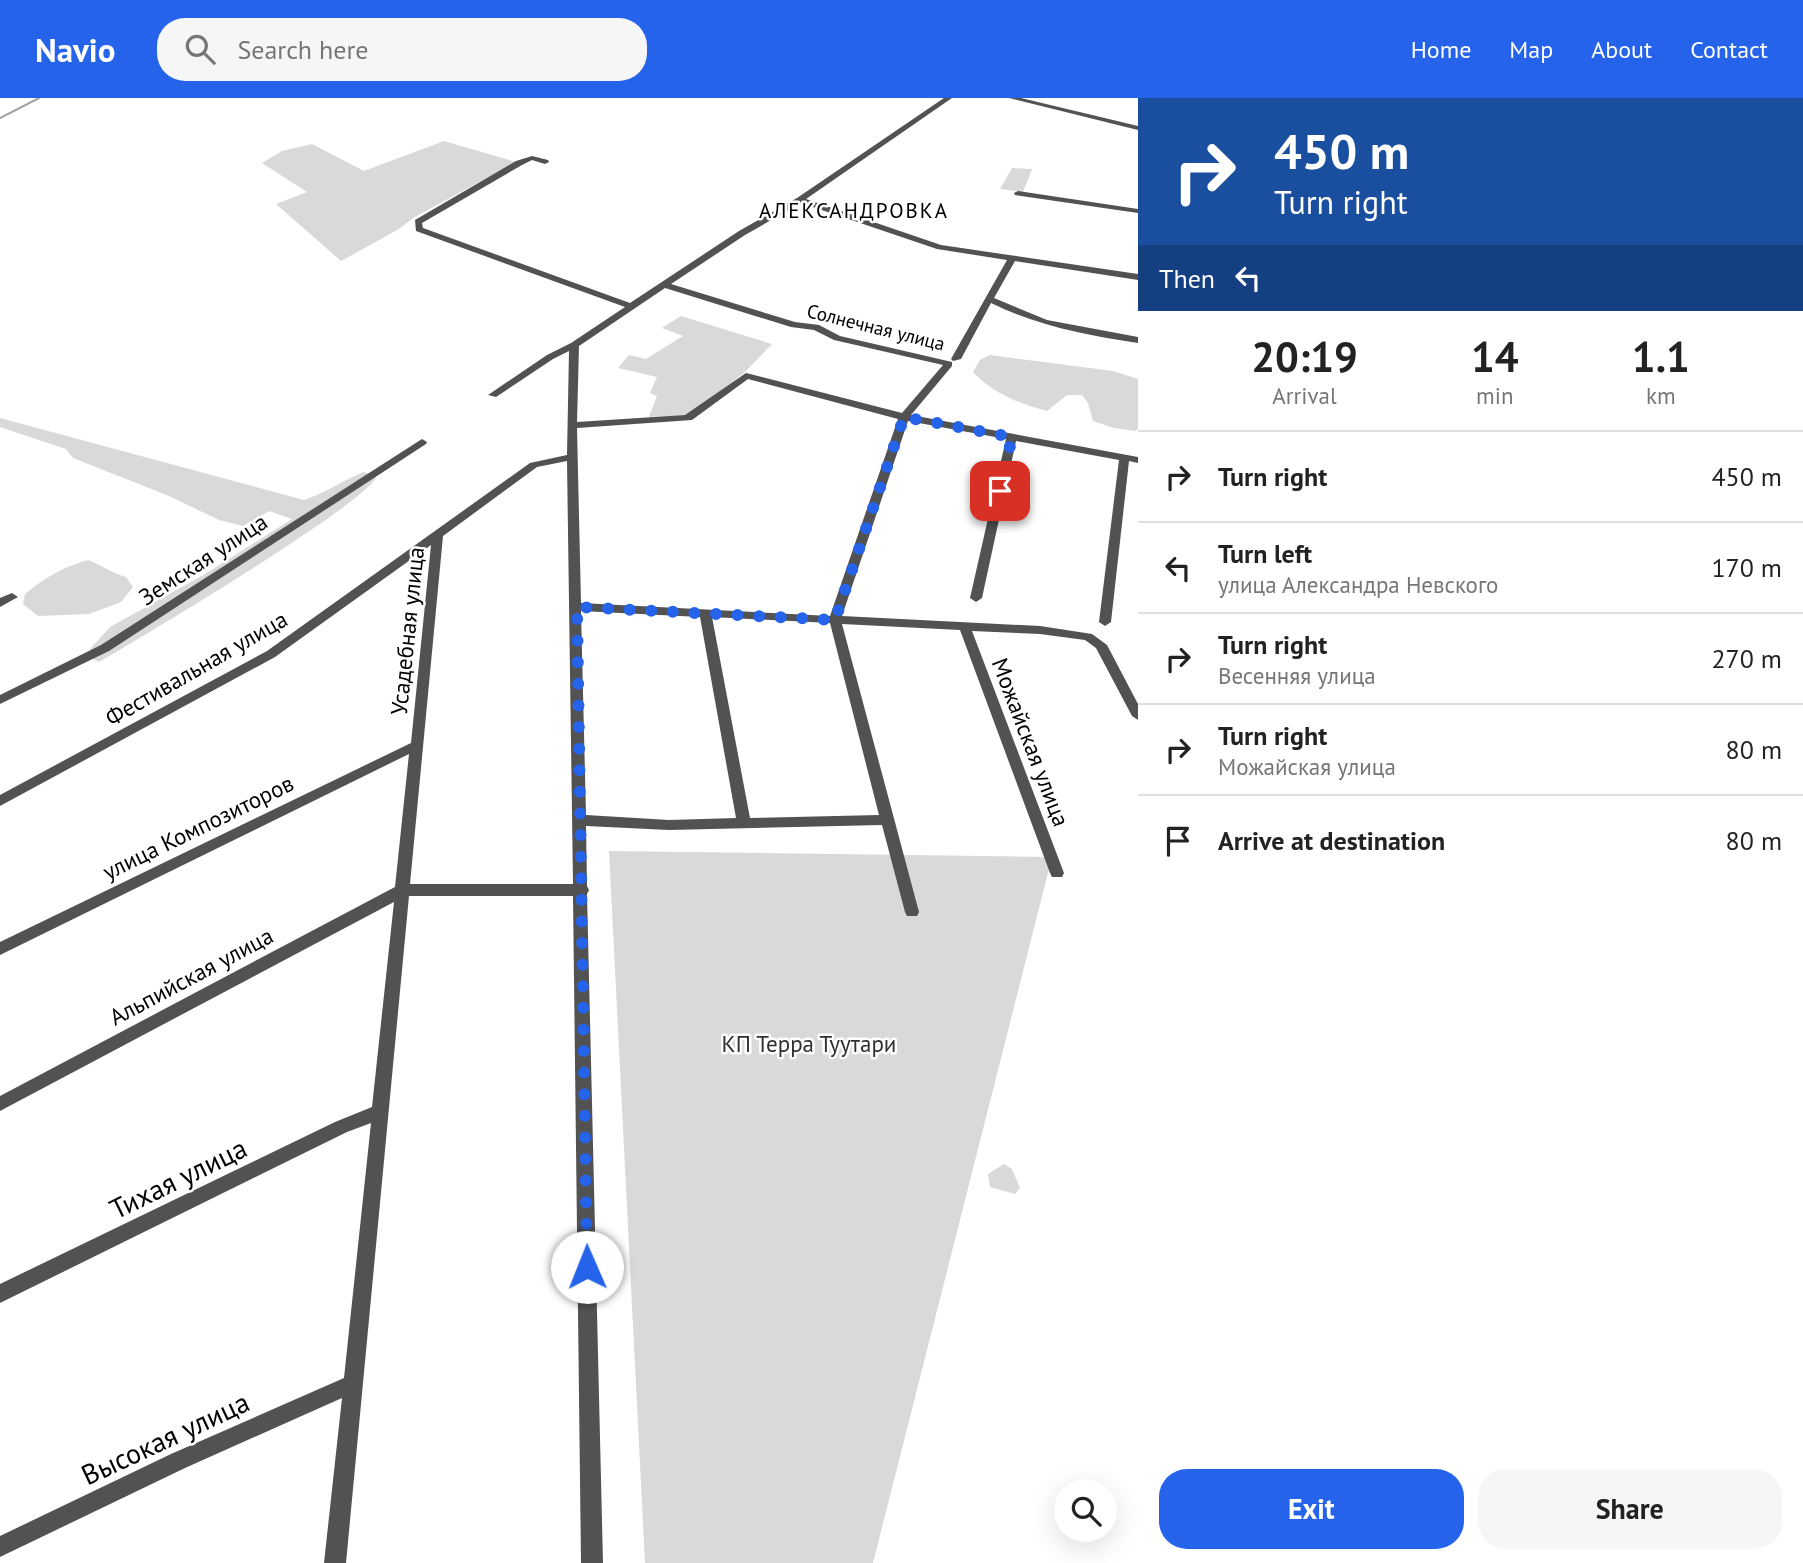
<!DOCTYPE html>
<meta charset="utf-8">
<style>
:root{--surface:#fff;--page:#f6f6f6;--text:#222;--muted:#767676;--line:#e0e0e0;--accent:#2563eb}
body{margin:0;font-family:"PT Sans",sans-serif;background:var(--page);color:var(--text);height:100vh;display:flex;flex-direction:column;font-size:26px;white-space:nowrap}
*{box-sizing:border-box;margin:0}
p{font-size:23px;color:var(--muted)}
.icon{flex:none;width:38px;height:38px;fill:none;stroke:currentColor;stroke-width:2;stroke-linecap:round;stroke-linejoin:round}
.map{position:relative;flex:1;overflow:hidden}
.sheet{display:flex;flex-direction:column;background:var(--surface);width:665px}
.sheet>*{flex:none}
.banner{background:#1a4fa0;color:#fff;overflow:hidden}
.buttons{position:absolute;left:1054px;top:1381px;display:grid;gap:14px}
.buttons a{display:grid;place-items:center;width:63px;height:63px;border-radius:50%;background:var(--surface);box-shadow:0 7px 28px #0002;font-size:35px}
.pin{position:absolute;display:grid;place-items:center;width:60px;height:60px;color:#fff;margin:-30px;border-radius:14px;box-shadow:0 4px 10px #0006}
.me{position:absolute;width:77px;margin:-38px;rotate:359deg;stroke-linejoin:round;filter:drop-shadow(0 0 5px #0008)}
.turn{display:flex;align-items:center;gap:24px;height:147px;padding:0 21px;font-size:32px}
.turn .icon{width:91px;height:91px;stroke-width:2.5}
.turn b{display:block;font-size:49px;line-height:60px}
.then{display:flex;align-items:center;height:66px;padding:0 21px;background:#0003;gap:14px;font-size:26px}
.eta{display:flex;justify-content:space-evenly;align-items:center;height:119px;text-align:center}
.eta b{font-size:42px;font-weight:800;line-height:49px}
.action{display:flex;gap:14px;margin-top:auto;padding:14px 21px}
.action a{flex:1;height:80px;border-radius:28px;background:var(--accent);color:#fff;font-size:28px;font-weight:800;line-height:80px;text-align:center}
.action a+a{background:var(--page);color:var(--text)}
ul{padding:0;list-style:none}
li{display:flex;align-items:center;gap:21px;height:91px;padding:0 21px;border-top:2px solid var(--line)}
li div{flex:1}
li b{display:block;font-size:26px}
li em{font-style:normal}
header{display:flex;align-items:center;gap:42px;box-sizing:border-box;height:98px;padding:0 35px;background:var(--accent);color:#fff}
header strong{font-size:33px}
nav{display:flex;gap:38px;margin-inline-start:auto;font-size:24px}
.search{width:490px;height:63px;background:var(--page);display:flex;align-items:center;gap:18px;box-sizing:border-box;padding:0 24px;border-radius:28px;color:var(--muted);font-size:26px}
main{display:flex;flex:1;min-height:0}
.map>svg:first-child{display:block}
.green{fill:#d9d9d9}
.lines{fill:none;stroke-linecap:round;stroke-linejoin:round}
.stream{stroke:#a0a0a0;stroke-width:2}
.minor{fill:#525252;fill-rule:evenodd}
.route{stroke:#2563eb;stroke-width:12;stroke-dasharray:0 21.6}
.labels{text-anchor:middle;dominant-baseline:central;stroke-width:5;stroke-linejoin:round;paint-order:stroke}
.far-street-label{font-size:19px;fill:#000;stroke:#fff}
.far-quarter-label{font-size:21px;letter-spacing:2px;fill:#000;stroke:#fff}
.street-label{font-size:23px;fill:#000;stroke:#fff}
.park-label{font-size:23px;fill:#303030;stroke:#fff}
.near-street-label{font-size:28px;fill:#000;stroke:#fff}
</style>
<header>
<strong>Navio</strong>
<div class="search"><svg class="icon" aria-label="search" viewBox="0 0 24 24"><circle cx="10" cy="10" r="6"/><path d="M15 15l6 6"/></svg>Search here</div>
<nav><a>Home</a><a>Map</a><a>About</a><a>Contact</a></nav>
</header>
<main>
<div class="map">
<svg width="1138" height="1465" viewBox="0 0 1138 1465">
<rect width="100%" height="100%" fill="#fff"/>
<path class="green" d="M444 43 516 64 413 120 399 131 341 163 276 106 307 94 262 65 282 53 312 46 364 73Z
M1012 70 1032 71 1023 94 1000 91Z
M681 218 772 246 744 275 689 317 649 319 657 298 650 295 657 279 618 270 629 257 646 261 683 238 662 230Z
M990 257 1113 273 1138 281V331L1135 333 1114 330 1093 323 1088 305 1082 297H1067L1047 313C1020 306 992 295 973 274L980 262Z
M0 320 304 402C326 395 343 382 364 374L376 379C367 405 137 542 99 564L89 559 90 551 110 529 205 476 292 421 269 413 243 428 219 422 169 398 73 360 66 351 0 329Z
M88 462C102 467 111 475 126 479L133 489 121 504 89 516 38 518 23 506 25 496C44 480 63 469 88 462Z
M609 753 1052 759 873 1465H645Z
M1004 1066 1012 1071 1020 1090 1015 1096 990 1089 988 1076Z"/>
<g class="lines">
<path class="stream" d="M0 20 39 0"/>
<path class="minor" d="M944 0H952L806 101 941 147 1138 176V182L1015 163 994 200 1047 222 1138 239V245C1087 237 1038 228 991 205L961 261 953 263 951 261 1007 162 937 151 801 105 745 137 671 186 795 224 819 227 840 238 952 264V268L911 317 1138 359V365L1129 363 1111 524 1105 528 1099 524 1119 362 1016 343 982 500 976 504 970 500 1006 341 908 323 842 518 1040 528 1092 536 1107 547 1138 606V622L1132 618 1096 550 1085 542 1040 536 972 533 1064 775 1062 779H1052L1050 775 960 532 842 526 919 814 917 818H907L905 814 882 727 669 732 586 728 587 788 589 792 587 796 603 1465H581L573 798H409L346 1465H324L342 1300 185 1370 0 1459V1438L171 1356 344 1280 371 1025 347 1034 0 1205V1186L335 1024 372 1009 394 804 0 1013V998L395 789 409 656 0 857V844L411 645 431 447 275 559 0 708V697L267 553 530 365 567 357 569 253 553 261 496 299 488 297 547 257 571 245 625 209 416 133 415 122 516 63 532 58 548 62 549 64 545 66 532 62 522 67 422 125 423 130 630 205 739 133 797 100ZM665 190 791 229 814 232 834 242 943 267 902 315 746 275 685 317 577 324 579 248ZM748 281 898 321 830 518 581 505 577 330 692 322ZM567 363 573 786H410L443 438 537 369ZM581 513 700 519 736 720 669 722 586 717ZM712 519 830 525 879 717 750 720Z
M1009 0H1021L1138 28V32Z
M1018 93 1138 111V115L1015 97 1014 95Z
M422 341 427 344 426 346 109 553 0 606V597L101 547Z
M12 495 18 499 0 509V500Z"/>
</g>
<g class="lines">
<path class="route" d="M587 1169 577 509 835 522 904 319 1012 339 1000 393"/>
</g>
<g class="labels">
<g class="far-street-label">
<text transform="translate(876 229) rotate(14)">Солнечная улица</text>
</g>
<g class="far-quarter-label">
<text x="854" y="112">АЛЕКСАНДРОВКА</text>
</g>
<g class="street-label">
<text transform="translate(203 461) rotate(-33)">Земская улица</text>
<text transform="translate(407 533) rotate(-84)">Усадебная улица</text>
<text transform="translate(196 570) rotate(-30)">Фестивальная улица</text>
<text transform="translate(1031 644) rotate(69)">Можайская улица</text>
<text transform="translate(198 729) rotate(-26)">улица Композиторов</text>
<text transform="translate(191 878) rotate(-28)">Альпийская улица</text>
</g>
<g class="park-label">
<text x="809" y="945">КП Терра Туутари</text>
</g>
<g class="near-street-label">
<text transform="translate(178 1080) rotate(-26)">Тихая улица</text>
<text transform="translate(165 1340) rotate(-25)">Высокая улица</text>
</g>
</g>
</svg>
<div class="buttons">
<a><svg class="icon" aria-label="search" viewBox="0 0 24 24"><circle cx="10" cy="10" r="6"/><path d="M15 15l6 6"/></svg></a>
</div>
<div class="pin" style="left:1000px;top:393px;background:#d93025"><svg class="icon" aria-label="arrive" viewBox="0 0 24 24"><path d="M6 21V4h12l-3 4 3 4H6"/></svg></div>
<svg class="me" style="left:587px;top:1169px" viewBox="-20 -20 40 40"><circle r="19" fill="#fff"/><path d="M0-13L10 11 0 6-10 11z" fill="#2563eb"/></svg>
</div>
<section class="sheet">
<div class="banner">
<div class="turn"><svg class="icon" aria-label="right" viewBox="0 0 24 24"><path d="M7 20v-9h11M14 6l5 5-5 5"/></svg><div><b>450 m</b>Turn right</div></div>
<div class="then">Then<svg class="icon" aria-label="left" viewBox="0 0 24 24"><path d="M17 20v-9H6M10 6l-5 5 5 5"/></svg></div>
</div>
<div class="eta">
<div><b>20:19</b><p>Arrival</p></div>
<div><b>14</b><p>min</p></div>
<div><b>1.1</b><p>km</p></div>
</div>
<ul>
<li><svg class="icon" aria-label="right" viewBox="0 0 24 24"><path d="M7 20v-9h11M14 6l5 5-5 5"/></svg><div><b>Turn right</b></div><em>450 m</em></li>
<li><svg class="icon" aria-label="left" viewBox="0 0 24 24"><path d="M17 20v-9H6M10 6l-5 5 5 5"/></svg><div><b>Turn left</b><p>улица Александра Невского</p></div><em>170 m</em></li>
<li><svg class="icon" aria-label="right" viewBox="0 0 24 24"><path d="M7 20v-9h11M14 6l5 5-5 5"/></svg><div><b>Turn right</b><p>Весенняя улица</p></div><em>270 m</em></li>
<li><svg class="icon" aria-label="right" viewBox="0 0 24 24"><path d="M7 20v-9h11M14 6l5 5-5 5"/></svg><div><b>Turn right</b><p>Можайская улица</p></div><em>80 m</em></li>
<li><svg class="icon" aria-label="arrive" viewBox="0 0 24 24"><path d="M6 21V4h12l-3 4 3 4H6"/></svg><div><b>Arrive at destination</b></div><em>80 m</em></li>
</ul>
<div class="action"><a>Exit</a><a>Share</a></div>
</section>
</main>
